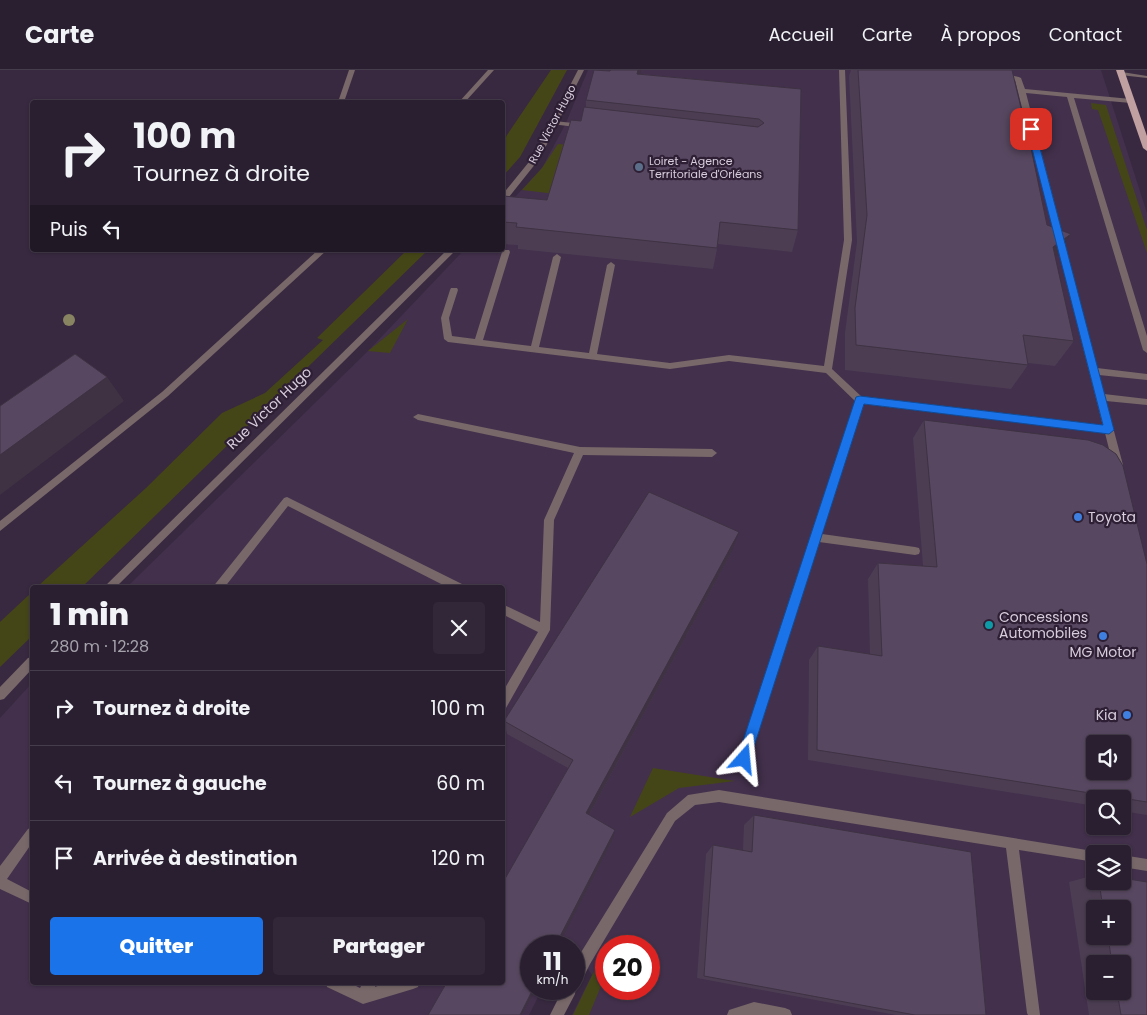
<!DOCTYPE html>
<html lang="fr">
<meta charset="utf-8">
<style>
:root{--surface:#2a1f30;--page:#322738;--text:#f1f3f6;--muted:#a5a2ab;--line:#463d4c;--accent:#1a73e8}
body{margin:0;font-family:Poppins,sans-serif;background:var(--page);color:var(--text);height:100vh;display:flex;flex-direction:column;font-size:19px;white-space:nowrap}
*{box-sizing:border-box;margin:0}
p{font-size:16px;color:var(--muted)}
.icon{flex:none;width:28px;height:28px;fill:none;stroke:currentColor;stroke-width:2;stroke-linecap:round;stroke-linejoin:round}
.map{position:relative;flex:1;overflow:hidden}
.panel{position:absolute;left:30px;top:515px;width:475px;height:400px;display:flex;flex-direction:column;background:var(--surface);border-radius:5px;box-shadow:0 1px 4px #0004,0 0 0 1px var(--line)}
.panel>*{flex:none}
.guide{position:absolute;left:30px;top:30px;width:475px;height:152px;border-radius:5px;box-shadow:0 1px 4px #0004,0 0 0 1px var(--line);background:#2a1f30;color:var(--text);overflow:hidden}
.tools{position:absolute;left:1086px;top:665px;display:grid;gap:10px}
.tools a{display:grid;place-items:center;width:45px;height:45px;border-radius:5px;background:var(--surface);box-shadow:0 1px 4px #0004,0 0 0 1px var(--line);font-size:25px}
.speed{position:absolute;left:520px;top:865px;display:flex;gap:10px;font-size:25px;font-weight:700;text-align:center}
.speed>*{display:grid;place-content:center;width:65px;height:65px;border-radius:50%;background:var(--surface);box-shadow:0 1px 4px #0004,0 0 0 1px var(--line);line-height:1}
.speed small{font-size:12px;font-weight:400}
.speed .limit{border:8px solid #d22;background:#fff;color:#111}
.pin{position:absolute;display:grid;place-items:center;width:42px;height:42px;color:#fff;margin:-21px;border-radius:10px;box-shadow:0 2px 8px #0006}
.me{position:absolute;width:55px;margin:-28px;rotate:18deg;stroke-linejoin:round;filter:drop-shadow(0 0 4px #0008)}
.turn{display:flex;align-items:center;gap:18px;height:105px;padding:0 20px;font-size:22px}
.turn .icon{width:65px;height:65px;stroke-width:2.5}
.turn b{display:block;font-size:35px;line-height:42px}
.then{display:flex;align-items:center;height:48px;padding:0 20px;background:#0003;gap:10px;font-size:19px}
.round{display:grid;place-items:center;flex:none;width:52px;height:52px;border-radius:5px;background:var(--page)}
.headline{display:flex;align-items:center;justify-content:space-between;height:85px;padding:0 20px}
h1{font-size:30px;font-weight:800;line-height:38px}
.primary-button{display:flex;gap:10px;margin-top:auto;padding:10px 20px}
.primary-button a{flex:1;height:58px;border-radius:5px;background:var(--accent);color:#fff;font-size:20px;font-weight:800;line-height:58px;text-align:center}
.primary-button a+a{background:var(--page);color:var(--text)}
ul{padding:0;list-style:none}
li{display:flex;align-items:center;gap:15px;height:75px;padding:0 20px;border-top:1px solid var(--line)}
li div{flex:1}
li b{display:block;font-size:19px}
li em{font-style:normal}
header{display:flex;align-items:center;gap:30px;box-sizing:border-box;height:70px;padding:0 25px;background:var(--surface);border-bottom:1px solid var(--line)}
header strong{font-size:24px}
nav{display:flex;gap:28px;margin-inline-start:auto;font-size:18px}
.map>svg:first-child{display:block}
.built{fill:#43304c;fill-rule:evenodd}
.green{fill:#454617}
.lines{fill:none;stroke-linecap:round;stroke-linejoin:round}
.service{fill:#786869;fill-rule:evenodd}
.minor{fill:#786869;fill-rule:evenodd}
.primary{fill:#c0a0a1;fill-rule:evenodd}
.tree{fill:#888360}
.wall{fill:#4c3d53;fill-rule:evenodd}
.shaded-wall{fill:#3e3243}
.building{fill:#584760;stroke:#3e3243;fill-rule:evenodd}
.route{fill:#1a73e8;stroke:#114b97}
.service-dot{fill:#5c6f8a;stroke:#2e1f35;stroke-width:2}
.shop-dot{fill:#3f7fe0;stroke:#2e1f35;stroke-width:2}
.culture-dot{fill:#0f9aa8;stroke:#2e1f35;stroke-width:2}
.labels{text-anchor:middle;dominant-baseline:central;stroke-width:4.5;stroke-linejoin:round;paint-order:stroke}
.far-street-label{font-size:11px;fill:#d7cddc;stroke:#2e1f35}
.far-poi-label{font-size:11px;fill:#d7cddc;stroke:#2e1f35;text-anchor:start}
.street-label{font-size:14px;fill:#d7cddc;stroke:#2e1f35}
.poi-label{font-size:14px;fill:#d7cddc;stroke:#2e1f35;text-anchor:start}
</style>
<header>
<strong>Carte</strong>
<nav><a>Accueil</a><a>Carte</a><a>À propos</a><a>Contact</a></nav>
</header>
<div class="map">
<svg width="1147" height="945" viewBox="0 0 1147 945">
<rect width="100%" height="100%" fill="#382940"/>
<path class="built" d="M588 0H1101L1147 143V945H572L592 905 568 869 564 876H531V919H542L529 945H0V648L32 613V912H502V518L127 517 368 281 464 180H502L503 140 542 98 565 55ZM1095 674H1122V701H1095ZM1095 729H1122V756H1095ZM1095 784H1122V811H1095ZM1095 839H1122V866H1095ZM606 876H649V919H606ZM1095 894H1122V921H1095Z"/>
<path class="green" d="M551 0H567L520 87 503 106V71Z
M1091 33 1106 35 1147 160V183L1098 40 1092 39Z
M558 74 571 75 556 124 522 120 542 98Z
M407 180H428L82 517H37L146 418 222 343 265 323 323 270 317 268Z
M408 249 390 283 368 281Z
M32 522V566L0 597V552Z
M653 698 735 711 679 718 630 747Z
M599 891 606 892V904L589 945H573Z"/>
<g class="lines">
<path class="service" d="M349 0H355L344 32H338Z
M488 0H494L465 32H459Z
M839 0H845L852 170 832 299 862 327 1103 356 1015 10 1000 9 997 7C1002 4 1016 5 1021 8L1025 19 1131 29 1134 31 1131 33 1074 28 1147 266V283L1143 280 1067 27 1026 23 1097 298 1147 304V310L1099 305 1104 324 1147 329V335L1106 331 1123 395 1118 399 1113 395 1105 363 863 334 822 464 915 477 919 478 920 481 919 484 915 485 819 472 750 689 748 693 744 695 740 693 738 689 855 331 826 303 729 291 670 299 448 272 444 269 441 248 450 220 451 218H457L458 220 449 248 452 266 475 269 502 182 503 180H509L510 182 483 270 531 276 553 187 557 184 561 187 539 277 589 283 607 195 611 192 615 195 597 284 670 293 729 285 824 296 844 170Z
M1122 2 1147 6V8L1120 5 1119 4Z
M554 51 583 54 586 56 583 58 552 54V52Z
M318 180H327L168 326 0 461V451L162 322Z
M418 344 580 377 712 379 717 383 712 387 583 385 554 450 550 560 506 638 502 639V623L538 562 502 544V534L540 552 544 450 574 383 418 350 413 347Z
M287 427 464 515 465 518H449L288 436 224 518H212L284 428Z
M719 720 1099 782 1100 784H1095V792L1019 780 1040 945H1028L1027 943 1006 778 719 732 695 735 675 751 590 894 579 916 576 917 575 924 564 945H550L563 919H574V897L580 884 667 743 688 725Z
M32 757V773L7 809 32 822V834L0 819V796L28 759Z
M1122 785 1147 789V801L1122 797Z
M326 912H348L360 918 363 912H376L375 917 389 912H419L418 917 413 919 363 934 327 917Z
M754 932 785 938 790 940 792 945H727L729 940Z"/>
<path class="minor" d="M578 0H584L540 88 505 132H502V125L533 87Z
M447 180H456L115 518H103Z
M32 587V599L4 629 0 630V617L28 588Z"/>
<path class="primary" d="M1116 0H1124L1147 66V81L1143 78Z"/>
</g>
<circle class="tree" cx="69" cy="250" r="6"/>
<path class="wall" d="M851 0H1012L1074 271 1055 296 1028 293V295L1011 319 845 300V263L857 172 849 6Z
M610 1 801 19 798 160 792 182 718 174 713 199 518 179V175L502 174V127L547 130 586 37V30Z
M924 350 1147 494V745L1122 741V729H1095V736L808 690 809 590 818 576 870 584 868 509 878 493 923 496 913 368Z
M732 481 589 745 613 769 522 945H428L568 698 507 664 504 651Z
M754 745 986 945H896L697 908 706 784 713 775 743 780 744 755Z
M1095 805V811H1122L1147 945H1089L1069 812ZM1095 839H1122V866H1095ZM1095 894H1122V921H1095Z"/>
<path class="shaded-wall" d="M638 0H641L635 26 637 4Z
M1047 71 1032 98 1031 78Z
M1071 164 1054 190 1053 177Z
M107 307 124 331 0 425V385Z
M739 462 732 481 585 752 586 743Z
M615 760 613 769 558 876H555Z
M533 919H536L522 945H520Z"/>
<path class="building" d="M594 0 610 1 611 0H638L637 4 801 19 798 160 720 152 717 178 516 157 517 153 502 152 503 126 547 130 571 50 581 51 584 37 758 57 764 53 759 49 586 30Z
M858 0H1012L1026 59 1047 71 1031 78 1047 155 1071 164 1053 177 1074 271 1023 265 1028 295 856 275 855 238 867 145Z
M75 284 107 307 0 385V336Z
M924 350 1088 370 1103 375 1116 384 1123 396 1147 494V732L817 680 818 576 882 586 878 493 937 497ZM1095 674H1122V701H1095Z
M649 422 739 462 586 743 615 760 555 876H531V919H533L520 945H428L447 912H502V814L573 690 504 651Z
M754 745 971 782 986 945H915L704 906 713 775 752 782Z
M1122 808 1147 812V945H1121L1117 921H1122V894H1112L1108 866H1122V839H1103L1099 811H1122Z"/>
<path class="route" d="M1031 56 1035 59 1114 360 1109 364 864 334 750 689 748 694 744 696 739 694 737 689 856 327 860 326 1103 355 1027 59Z"/>
<circle class="service-dot" cx="639" cy="97" r="5"/>
<g class="shop-dot">
<circle cx="1078" cy="447" r="5"/>
<circle cx="1103" cy="566" r="5"/>
<circle cx="1127" cy="645" r="5"/>
</g>
<circle class="culture-dot" cx="989" cy="555" r="5"/>
<g class="labels">
<g class="far-street-label">
<text transform="translate(552 54) rotate(-62)">Rue Victor Hugo</text>
</g>
<g class="far-poi-label">
<text x="649" y="91">Loiret - Agence<tspan x="649" dy="13">Territoriale d'Orléans</tspan></text>
</g>
<g class="street-label">
<text transform="translate(269 338) rotate(-44)">Rue Victor Hugo</text>
</g>
<g class="poi-label">
<text x="1088" y="447">Toyota</text>
<text x="999" y="547">Concessions<tspan x="999" dy="16">Automobiles</tspan></text>
<text x="1103" y="582" text-anchor="middle">MG Motor</text>
<text x="1117" y="645" text-anchor="end">Kia</text>
</g>
</g>
</svg>
<div class="tools">
<a><svg class="icon" aria-label="sound" viewBox="0 0 24 24"><path d="M4 9h4l5-4v14l-5-4H4zM17 9q2 3 0 6"/></svg></a>
<a><svg class="icon" aria-label="search" viewBox="0 0 24 24"><circle cx="10" cy="10" r="6"/><path d="M15 15l6 6"/></svg></a>
<a><svg class="icon" aria-label="layers" viewBox="0 0 24 24"><path d="M12 4l9 5-9 5-9-5zM3 14l9 5 9-5"/></svg></a>
<a>+</a>
<a>−</a>
</div>
<div class="speed"><div>11<small>km/h</small></div><div class="limit">20</div></div>
<div class="pin" style="left:1031px;top:59px;background:#d93025"><svg class="icon" aria-label="arrive" viewBox="0 0 24 24"><path d="M6 21V4h12l-3 4 3 4H6"/></svg></div>
<svg class="me" style="left:744px;top:689px" viewBox="-20 -20 40 40"><path d="M0-17L14 15 0 8-14 15z" fill="#1a73e8" stroke="#fff" stroke-width="4"/></svg>
<div class="guide">
<div class="turn"><svg class="icon" aria-label="right" viewBox="0 0 24 24"><path d="M7 20v-9h11M14 6l5 5-5 5"/></svg><div><b>100 m</b>Tournez à droite</div></div>
<div class="then">Puis<svg class="icon" aria-label="left" viewBox="0 0 24 24"><path d="M17 20v-9H6M10 6l-5 5 5 5"/></svg></div>
</div>
<section class="panel">
<div class="headline"><div><h1>1 min</h1><p>280 m · 12:28</p></div><a class="round"><svg class="icon" aria-label="close" viewBox="0 0 24 24"><path d="M6 6l12 12M18 6L6 18"/></svg></a></div>
<ul>
<li><svg class="icon" aria-label="right" viewBox="0 0 24 24"><path d="M7 20v-9h11M14 6l5 5-5 5"/></svg><div><b>Tournez à droite</b></div><em>100 m</em></li>
<li><svg class="icon" aria-label="left" viewBox="0 0 24 24"><path d="M17 20v-9H6M10 6l-5 5 5 5"/></svg><div><b>Tournez à gauche</b></div><em>60 m</em></li>
<li><svg class="icon" aria-label="arrive" viewBox="0 0 24 24"><path d="M6 21V4h12l-3 4 3 4H6"/></svg><div><b>Arrivée à destination</b></div><em>120 m</em></li>
</ul>
<div class="primary-button"><a>Quitter</a><a>Partager</a></div>
</section>
</div>
